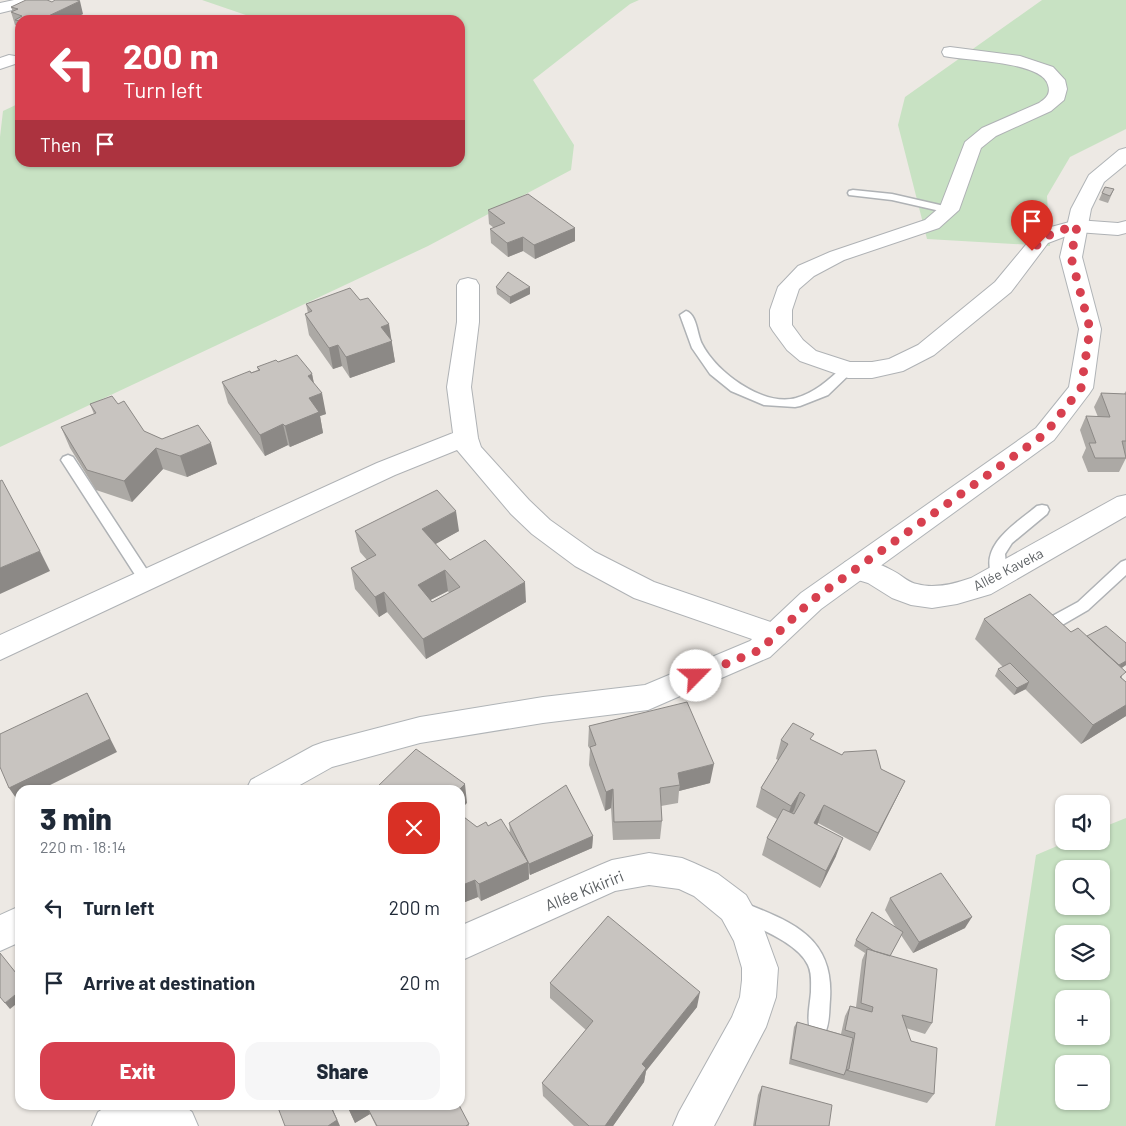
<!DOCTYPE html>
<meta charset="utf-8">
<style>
:root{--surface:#fff;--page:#f6f6f7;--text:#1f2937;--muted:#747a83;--accent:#d7404f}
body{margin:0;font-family:Barlow,sans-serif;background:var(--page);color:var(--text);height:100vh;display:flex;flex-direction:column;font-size:19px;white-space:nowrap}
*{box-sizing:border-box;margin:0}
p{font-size:16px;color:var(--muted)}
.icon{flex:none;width:28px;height:28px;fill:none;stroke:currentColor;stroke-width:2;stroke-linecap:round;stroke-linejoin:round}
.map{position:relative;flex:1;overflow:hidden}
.details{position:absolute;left:15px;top:785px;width:450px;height:325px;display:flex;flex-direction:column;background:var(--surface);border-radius:15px;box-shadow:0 1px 4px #0004}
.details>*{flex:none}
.top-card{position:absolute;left:15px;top:15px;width:450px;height:152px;border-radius:15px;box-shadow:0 1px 4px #0004;background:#d7404f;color:#fff;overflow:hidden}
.tools{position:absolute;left:1055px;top:795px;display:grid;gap:10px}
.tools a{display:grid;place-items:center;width:55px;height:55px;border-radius:10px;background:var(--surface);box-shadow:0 1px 4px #0004;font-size:25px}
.pin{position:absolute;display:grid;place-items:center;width:42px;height:42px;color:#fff;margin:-51px -21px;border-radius:50% 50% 50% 0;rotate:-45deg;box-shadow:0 0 5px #0007}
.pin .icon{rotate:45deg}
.me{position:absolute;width:55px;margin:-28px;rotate:67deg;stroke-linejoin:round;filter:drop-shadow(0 0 4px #0008)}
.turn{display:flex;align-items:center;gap:18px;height:105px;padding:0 25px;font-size:22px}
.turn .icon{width:65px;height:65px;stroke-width:2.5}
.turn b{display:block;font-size:35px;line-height:42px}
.then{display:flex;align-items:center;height:48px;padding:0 25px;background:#0003;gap:10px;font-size:19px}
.round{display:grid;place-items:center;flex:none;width:52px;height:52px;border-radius:15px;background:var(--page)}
.summary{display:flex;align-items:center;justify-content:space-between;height:85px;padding:0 25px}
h1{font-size:30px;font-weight:800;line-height:38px}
.action{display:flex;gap:10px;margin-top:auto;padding:10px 25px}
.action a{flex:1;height:58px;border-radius:15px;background:var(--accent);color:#fff;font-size:20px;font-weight:800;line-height:58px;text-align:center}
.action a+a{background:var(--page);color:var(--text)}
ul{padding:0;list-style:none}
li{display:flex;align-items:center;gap:15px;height:75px;padding:0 25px}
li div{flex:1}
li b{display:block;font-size:19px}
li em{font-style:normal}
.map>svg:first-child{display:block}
.green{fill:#c8e2c3;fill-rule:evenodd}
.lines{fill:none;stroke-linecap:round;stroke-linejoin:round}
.lane-casing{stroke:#afb2b5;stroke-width:3}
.street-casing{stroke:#afb2b5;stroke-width:2}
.secondary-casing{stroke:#b0b4b7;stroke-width:2}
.lane{fill:#fff;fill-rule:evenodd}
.street{fill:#fff;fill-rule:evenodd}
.secondary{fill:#fff;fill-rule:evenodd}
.wall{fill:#aca9a5;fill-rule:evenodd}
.shaded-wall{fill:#8c8986}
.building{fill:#c8c4c0;stroke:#8c8986;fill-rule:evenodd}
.route{stroke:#d7404f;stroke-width:9;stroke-dasharray:0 16.2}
.labels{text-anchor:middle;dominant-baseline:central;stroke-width:4;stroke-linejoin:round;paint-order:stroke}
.street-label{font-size:14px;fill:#5c6063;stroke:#fff}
.near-street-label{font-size:16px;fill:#5c6063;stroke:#fff}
</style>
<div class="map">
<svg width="1126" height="1126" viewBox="0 0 1126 1126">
<rect width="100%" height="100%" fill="#ede9e4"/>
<path class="green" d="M202 0H639L630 4 533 80 574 145 571 170 428 246 0 447V137L3 111 20 103V162H460V20H260Z
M1042 0H1126V129L1070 157 1047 196 1050 246 927 239 898 125 905 97Z
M1126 818V1126H995L1036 855 1069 841H1101V828ZM1064 869H1101V906H1064ZM1064 934H1101V971H1064ZM1064 999H1101V1036H1064ZM1064 1064H1101V1101H1064Z"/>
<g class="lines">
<g class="lane-casing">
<path id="lane" d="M853 190 892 194 953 208 955 210 949 213 892 200 849 195 848 193 849 191Z
M686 311C697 314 697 335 702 344 716 372 763 407 796 398 816 392 828 380 843 367L848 366 854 370 828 395 800 406 795 407 764 405 731 391 710 374 692 348 680 315Z
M68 455 73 457 151 576 154 580 151 584 146 586 141 584 61 460 63 457Z
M1042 505 1047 506 1049 510 1047 514 1012 543 1005 554 1007 576 1004 580 999 582 994 580C976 547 1015 524 1037 506Z
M1126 560V575L1088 610 1057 628 1051 630 1045 628 1043 624 1045 620 1078 602 1121 562Z
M742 902C792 922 834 937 830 999 829 1010 830 1022 825 1033L818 1036 811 1033C806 1020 810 1005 811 992 811 983 812 973 808 965 797 942 757 928 735 917L733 911 735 905Z"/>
</g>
<g class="street-casing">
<path id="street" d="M14 0H43L41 3 0 13V3Z
M950 47 1020 56 1053 67 1065 80 1067 89 1064 100 1051 111 996 136 981 148 959 210 939 228 844 260 814 276 799 289 792 310V325L803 340 816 351 850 362H872L889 359 918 345 995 282 1034 235 1051 227 1077 220 1118 223 1126 221V233L1118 235 1077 232 1048 243 1011 292 934 355 903 371 872 378H848L840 375 800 361 787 350 773 331 770 326V310L778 287 798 266 830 252 925 220 940 207 965 142 982 128 1039 103C1046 98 1051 94 1048 85 1042 61 965 61 944 56L942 52 944 48Z
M9 55 15 56 18 60 15 64 0 69V58Z
M468 278 476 280 479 285V322L471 387 478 438 481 447 529 500 550 520 595 552 654 582 785 627 789 635 785 643 775 647 634 598 575 566 532 534 511 514 457 450 395 475 0 660V635L377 463 453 433 447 387 457 322V285L460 280Z
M1126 495V516L991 594 957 604 932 608 911 605 892 598 868 583 845 576 841 569 845 562C862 556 882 564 897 573 903 577 910 583 917 584 935 589 954 584 971 578L1117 497Z
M649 853 682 858 694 863 718 874 746 895 762 924 778 968 776 997 766 1027 714 1126H673L679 1112 732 1017 740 997 742 980V968L734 941 722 919 694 896 679 889 649 885 615 891 460 961V926L600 865 612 860Z
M109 1105H183L192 1112 198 1126H92L98 1112Z"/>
</g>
<g class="secondary-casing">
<path id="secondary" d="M1126 148V164L1104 182 1091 209 1082 257 1101 329 1093 388 1089 394 1054 440 821 609 770 657 648 710 543 723 420 743 332 767 291 790H246L251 780 313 746 324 742 420 717 543 697 645 685 750 641 801 593 1036 428 1069 387 1079 329 1060 257 1071 209 1089 175 1119 150Z
M20 906V942L0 951V915Z"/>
</g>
<use href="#lane" class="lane"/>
<use href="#street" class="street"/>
<use href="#secondary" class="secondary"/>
</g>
<path class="wall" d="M11 7 83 14 70 20H20V33L19 32 17 26 15 25 11 12H13Z
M1114 189 1108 203 1099 200 1102 193Z
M488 210 575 228V241L535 259 523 251 508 257 491 243 490 229 494 228 489 224Z
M496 287H530V294L510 304 497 294Z
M306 304 391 340 395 362 350 378 342 366 333 369 309 335 305 314 308 313Z
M278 362 312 374 314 383 326 414 320 416 323 433 290 447 288 445 265 456 228 403 222 382 258 370 257 367Z
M1126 391V458L1119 472H1088L1082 457 1086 448 1080 430 1086 416 1098 417 1094 407 1101 393 1124 394Z
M90 404H118L144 431 217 464 187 477 163 469 132 502 96 490 70 448 61 427 94 414Z
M355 531H459L435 544 450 560 526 602 426 659 387 612 379 617 355 589 351 568 367 560 360 552ZM448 591 449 593 432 602 430 600Z
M984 619 1071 632 1087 636 1126 643V665L1122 668V678L1126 682V716L1081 744 1025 689 1014 695 995 676 998 669 1003 667 975 639Z
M589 726 710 783 679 791 678 803 661 806 662 821 660 839 613 840 611 808 605 811 589 765 590 749 588 746Z
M781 740H812L842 755 881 769 905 781 870 851 818 823 817 824 836 856 820 888 762 855 767 838 777 819 756 807 761 788 778 760 776 759Z
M460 814 477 827 488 826 510 832 509 823 593 836 592 848 530 875 529 873V879L481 901 478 897 460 904Z
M890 898 965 928 913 953 901 935 890 956 932 1023 925 1034 906 1028 911 1041 934 1094 927 1103 789 1064 794 1027 797 1022 841 1034 845 1016 850 1006 856 1007 862 960 865 953 854 946 856 940 896 928 885 910Z
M550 983 697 1007 646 1071 644 1082 613 1126H574L543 1096 542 1083 586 1030 550 998Z
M762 1086 829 1126H753L758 1095Z
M347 1105H459L469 1126H376L370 1114 355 1123Z"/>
<path class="shaded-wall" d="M80 1 83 14 70 20H40Z
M575 228V241L535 259 534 245Z
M523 237V251L508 257 507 243Z
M530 287V294L510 304V297Z
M389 324 395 362 350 378 346 357 381 327Z
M338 345 342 366 333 369 329 348Z
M312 374 316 395 308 376Z
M322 393 326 414 320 416 323 433 290 447 285 426 309 398Z
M283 424 288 445 265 456 260 435Z
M211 443 217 464 187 477 180 456Z
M156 448 163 469 132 502 124 481Z
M456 511 459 531 425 550 422 529Z
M40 551 50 571 0 594V568Z
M445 570 448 591 421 605 418 585Z
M525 582 526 602 426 659 423 639Z
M384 592 387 612 379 617 375 597Z
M1126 661V665L1108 676 1113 669Z
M1029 682 1026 689 1014 695 1017 688Z
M87 693 117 752 40 790H20V800L18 801 9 788Z
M1126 705V716L1081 744 1093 725Z
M714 764 710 783 679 791 680 785 678 773Z
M905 781 870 851 878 833Z
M465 784 467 803 460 810V790H459Z
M613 789 611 808 605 811 606 792Z
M800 792 794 810 785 824 791 806Z
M824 805 818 823 808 841 814 823Z
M593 836 592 848 530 875 529 864Z
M843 838 836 856 820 888 826 871Z
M528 862 529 879 481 901 479 884Z
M475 880 478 897 460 904V886Z
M972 917 965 928 913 953 919 942Z
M20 991V1001L10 1009 5 1003Z
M700 992 697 1007 646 1071 644 1082 613 1126H605L642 1064Z
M331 1105 340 1126H328Z
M358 1105H366L370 1114 355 1123 349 1110Z"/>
<path class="building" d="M26 0H47L52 2 55 0H76L80 1 40 20H20V21L15 20 22 16 11 12 18 9 11 7Z
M1105 187 1114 189 1110 196 1102 193Z
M528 194 575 228 534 245 523 237 507 243 490 229 505 223 488 210Z
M508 272 530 287 510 297 496 287Z
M350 288 360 300 368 298 389 324 381 327 392 341 346 357 338 345 329 348 305 314 312 311 306 304Z
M297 355 311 372 312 374 308 376 322 393 309 398 319 412 285 426 283 424 260 435 222 382 250 371 251 373 260 370 257 367 276 360 278 362Z
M1101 393 1126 394V441H1122L1126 458H1095L1089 443H1096L1086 416 1110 417Z
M112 396 118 404 124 401 144 431 162 439 198 425 211 443 180 456 156 448 124 481 87 470 61 427 96 413 90 404Z
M2 480 40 551 0 568V481Z
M437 490 456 511 422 529 450 560 485 540 525 582 423 639 384 592 375 597 351 568 376 555 355 531ZM445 570 460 587 432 602 418 585Z
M1030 594 1071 632 1078 628 1126 672 1120 677 1126 682V705L1093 725 984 619Z
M1106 626 1126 643V661L1119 665 1087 636Z
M1010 663 1029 682 1017 688 998 669Z
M87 693 110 739 9 788 0 767V734Z
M687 702 714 764 678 773 680 785 660 788 662 821 614 822 613 789 606 792 590 747 596 745 589 726Z
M793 723 814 734 810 739 842 755 844 752 876 750 881 769 905 781 878 833 824 805 814 823 843 838 826 871 767 838 783 809 794 814 805 795 800 792 791 806 761 788 788 744 781 740Z
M416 749 465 784 459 790H374Z
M566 785 593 836 529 864 509 823Z
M460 814 477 827 486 822 488 826 501 819 528 862 479 884 475 880 460 886Z
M941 873 972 917 919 942 890 898Z
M872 912 903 932 890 956 874 951 856 940Z
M608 916 700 992 642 1064 646 1068 605 1126H589L542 1083 593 1021 550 983Z
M867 949 937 969 932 1023 902 1015 911 1041 937 1048 934 1094 846 1070 849 1069 855 1033 845 1030 850 1006 872 1012 873 1007 861 1003Z
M0 953 20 978V991L5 1003 0 997Z
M797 1022 853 1038 846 1070 844 1075 791 1059Z
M762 1086 832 1105 829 1126H755Z
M277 1105H330L337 1120 328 1126H285Z
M347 1105H358L349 1110Z
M366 1105H459L469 1124 466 1126H377Z"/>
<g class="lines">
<path class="route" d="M696 676 760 650 811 601 1045 434 1081 388 1090 329 1071 257 1077 226C1056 231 1045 234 1032 251"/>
</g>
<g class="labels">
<g class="street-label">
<text transform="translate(1008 569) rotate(-27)">Allée Kaveka</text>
</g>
<g class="near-street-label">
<text transform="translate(584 890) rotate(-22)">Allée Kikiriri</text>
</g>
</g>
</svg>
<div class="tools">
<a><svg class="icon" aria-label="sound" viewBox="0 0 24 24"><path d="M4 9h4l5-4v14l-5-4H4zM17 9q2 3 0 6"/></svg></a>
<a><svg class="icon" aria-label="search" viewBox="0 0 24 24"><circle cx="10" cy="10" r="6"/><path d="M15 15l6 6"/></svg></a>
<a><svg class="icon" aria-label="layers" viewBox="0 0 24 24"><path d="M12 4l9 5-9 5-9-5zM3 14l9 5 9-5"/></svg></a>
<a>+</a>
<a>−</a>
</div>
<div class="pin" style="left:1032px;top:251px;background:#d93025"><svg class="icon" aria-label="arrive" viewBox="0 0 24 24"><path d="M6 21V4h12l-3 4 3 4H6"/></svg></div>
<svg class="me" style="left:696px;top:676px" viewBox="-20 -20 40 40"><circle r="19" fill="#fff"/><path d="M0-13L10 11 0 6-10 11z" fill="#d7404f"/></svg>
<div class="top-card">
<div class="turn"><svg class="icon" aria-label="left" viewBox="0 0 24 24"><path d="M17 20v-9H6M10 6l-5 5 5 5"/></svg><div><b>200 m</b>Turn left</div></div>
<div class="then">Then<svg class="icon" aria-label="arrive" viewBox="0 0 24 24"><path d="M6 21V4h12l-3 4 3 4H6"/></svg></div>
</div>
<section class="details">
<div class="summary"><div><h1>3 min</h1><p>220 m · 18:14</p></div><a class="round" style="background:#d93025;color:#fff"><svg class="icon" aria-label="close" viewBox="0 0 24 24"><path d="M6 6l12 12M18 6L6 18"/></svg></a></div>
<ul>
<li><svg class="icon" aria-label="left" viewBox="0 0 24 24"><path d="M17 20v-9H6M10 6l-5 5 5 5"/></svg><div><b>Turn left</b></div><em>200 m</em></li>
<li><svg class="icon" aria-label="arrive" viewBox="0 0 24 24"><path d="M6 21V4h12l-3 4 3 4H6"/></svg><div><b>Arrive at destination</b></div><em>20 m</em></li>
</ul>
<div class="action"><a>Exit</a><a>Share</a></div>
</section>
</div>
